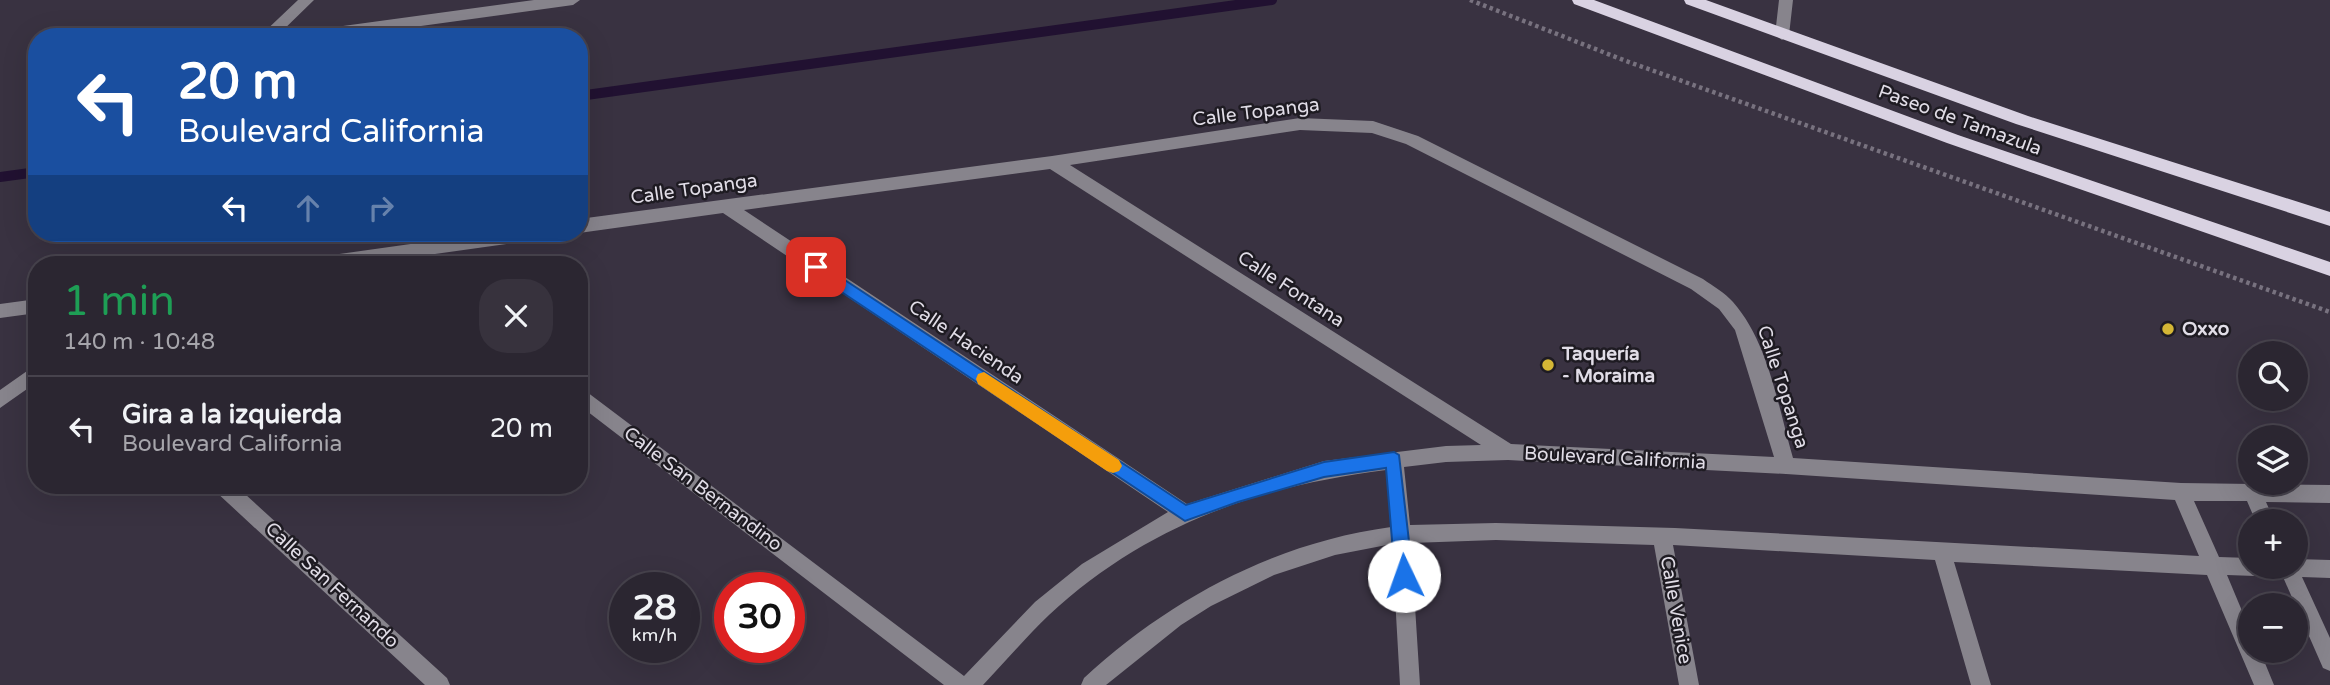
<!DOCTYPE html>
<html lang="es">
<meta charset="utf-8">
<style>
:root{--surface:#2b2631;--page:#37323d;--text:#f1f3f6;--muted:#a6a5ab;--line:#47434d}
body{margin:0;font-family:"Varela Round",sans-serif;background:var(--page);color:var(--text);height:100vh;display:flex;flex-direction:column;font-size:26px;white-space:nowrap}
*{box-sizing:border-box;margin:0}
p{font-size:23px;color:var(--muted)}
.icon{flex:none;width:38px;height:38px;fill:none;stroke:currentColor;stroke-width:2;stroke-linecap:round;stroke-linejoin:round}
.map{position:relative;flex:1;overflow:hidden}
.drawer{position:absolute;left:28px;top:256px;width:560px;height:238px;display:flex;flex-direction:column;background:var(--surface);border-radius:28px;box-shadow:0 7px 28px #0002,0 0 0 2px var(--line)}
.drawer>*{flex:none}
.top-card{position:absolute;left:28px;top:28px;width:560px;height:214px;border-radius:28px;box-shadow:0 7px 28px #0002,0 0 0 2px var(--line);background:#1a4fa0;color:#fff;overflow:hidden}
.buttons{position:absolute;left:2238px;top:341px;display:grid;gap:14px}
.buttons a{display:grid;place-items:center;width:70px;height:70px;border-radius:50%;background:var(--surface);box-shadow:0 7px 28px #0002,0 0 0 2px var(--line);font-size:35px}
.speed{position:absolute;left:609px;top:572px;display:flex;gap:14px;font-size:35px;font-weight:700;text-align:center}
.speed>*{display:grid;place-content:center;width:91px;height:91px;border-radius:50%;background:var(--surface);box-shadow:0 7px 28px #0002,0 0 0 2px var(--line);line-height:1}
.speed small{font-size:18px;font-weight:400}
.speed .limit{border:10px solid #d22;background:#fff;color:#111}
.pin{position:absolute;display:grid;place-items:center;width:60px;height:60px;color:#fff;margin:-30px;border-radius:14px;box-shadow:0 4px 10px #0006}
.me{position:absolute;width:77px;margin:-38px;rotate:357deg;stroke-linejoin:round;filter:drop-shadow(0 0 5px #0008)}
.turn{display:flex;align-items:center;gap:24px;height:147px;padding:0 35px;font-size:32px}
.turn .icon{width:91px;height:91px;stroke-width:2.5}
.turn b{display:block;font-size:49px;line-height:60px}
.lanes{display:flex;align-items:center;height:66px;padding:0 35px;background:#0003;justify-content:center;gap:35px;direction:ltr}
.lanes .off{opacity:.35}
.round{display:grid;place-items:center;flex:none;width:74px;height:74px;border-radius:28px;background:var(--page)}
.head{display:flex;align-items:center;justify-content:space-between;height:119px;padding:0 35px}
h1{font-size:42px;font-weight:600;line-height:52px;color:#1e9e55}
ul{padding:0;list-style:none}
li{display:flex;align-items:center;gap:21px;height:105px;padding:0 35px;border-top:2px solid var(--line)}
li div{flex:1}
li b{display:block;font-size:26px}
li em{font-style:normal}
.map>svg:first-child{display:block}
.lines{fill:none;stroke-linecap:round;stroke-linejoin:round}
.stream{stroke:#211131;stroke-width:10}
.path{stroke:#78727f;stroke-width:4.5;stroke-dasharray:3.5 3.5;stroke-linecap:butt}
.minor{fill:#87848c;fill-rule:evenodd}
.major{fill:#d9d2e2;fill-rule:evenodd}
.route{fill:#1a73e8;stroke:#114b97;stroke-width:2}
.slow{fill:#f59e0b}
.poi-dot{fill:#d4b635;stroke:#1e1b22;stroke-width:2.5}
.labels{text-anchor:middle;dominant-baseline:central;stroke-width:5;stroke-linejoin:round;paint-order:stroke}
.street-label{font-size:19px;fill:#e1dde7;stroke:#1e1b22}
.poi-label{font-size:19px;font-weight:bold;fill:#e1dde7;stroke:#1e1b22;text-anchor:start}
</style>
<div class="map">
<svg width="2330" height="685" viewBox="0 0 2330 685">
<rect width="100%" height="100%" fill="#393241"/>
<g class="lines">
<path class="stream" d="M579 96 1272 0
M0 177 37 172"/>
<path class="path" d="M1470 0 1626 61 2330 312"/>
<path class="minor" d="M298 0H314L276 37H259Z
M534 0H580L573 5 341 37H292L299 32Z
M1779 0H1793L1789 35 1782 40 1775 35Z
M1300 118 1373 121 1418 136 1703 279C1713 286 1725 293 1733 302 1769 343 1778 407 1793 458L2181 483 2330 485V503L2266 502 2275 522H2256L2247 501H2194L2219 557 2250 558V567H2296V559L2330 560V578L2302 577 2330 638V671L2323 668 2283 577 2227 575 2250 630V651H2260L2274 685H2254L2207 575 1954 562 1991 685H1971L1935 560 1673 545 1699 685H1679L1654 545 1496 540 1411 543 1420 685H1400L1392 544 1335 555 1274 575 1211 606 1181 625 1106 685H1081L1084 678C1170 599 1274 543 1391 527L1386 470C1258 486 1145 526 1049 615 1026 637 1005 662 983 685H944L579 405V386L964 676 1035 602 1082 564 1168 512 723 213 579 233V219L1052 156ZM1300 130 1372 133 1406 144 1691 289 1719 309 1735 330 1774 457 1511 444 1070 165ZM1050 169 1481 445 1446 446 1324 461 1187 504 744 210ZM1508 460 1786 474 2175 500 2199 556 1675 528 1496 523 1410 525 1404 467 1446 462Z
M489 233H542L540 238 534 240 364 264H310L312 259 318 257Z
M37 299V313L0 318V304Z
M37 364V382L0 408V390Z
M213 485H235L447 678 450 685H425L215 491Z"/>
<path class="major" d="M1572 0H1594L1958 135 2330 262V276L1947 143 1574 4Z
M1684 0H1706L2028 116 2330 212V226L2016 124 1686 4Z"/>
</g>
<path class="route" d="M816 261 1186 505 1324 462 1394 452 1399 455 1413 576 1410 582 1404 584 1398 582 1395 576 1386 468 1324 477 1238 502 1185 521 810 271 808 267Z"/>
<path class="slow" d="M984 372 1119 460 1122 466 1119 471 1113 473 1107 471 978 384 976 379 978 374Z"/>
<g class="poi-dot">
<circle cx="2168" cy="329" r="7"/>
<circle cx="1548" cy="365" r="7"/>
</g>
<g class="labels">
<g class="street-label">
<text transform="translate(1256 112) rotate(-7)">Calle Topanga</text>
<text transform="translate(1960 120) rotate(20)">Paseo de Tamazula</text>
<text transform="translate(694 189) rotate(-8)">Calle Topanga</text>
<text transform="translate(1291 289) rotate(33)">Calle Fontana</text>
<text transform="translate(966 342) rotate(34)">Calle Hacienda</text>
<text transform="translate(1783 387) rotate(72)">Calle Topanga</text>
<text transform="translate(1615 458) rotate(3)">Boulevard California</text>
<text transform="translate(703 489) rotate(37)">Calle San Bernandino</text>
<text transform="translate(332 585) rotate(43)">Calle San Fernando</text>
<text transform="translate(1676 610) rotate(80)">Calle Venice</text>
</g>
<g class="poi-label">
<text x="2182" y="329">Oxxo</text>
<text x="1562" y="354">Taquería<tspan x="1562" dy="22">- Moraima</tspan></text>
</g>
</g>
</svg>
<div class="buttons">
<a><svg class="icon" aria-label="search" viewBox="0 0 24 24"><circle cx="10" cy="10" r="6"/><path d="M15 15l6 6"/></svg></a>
<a><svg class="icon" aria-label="layers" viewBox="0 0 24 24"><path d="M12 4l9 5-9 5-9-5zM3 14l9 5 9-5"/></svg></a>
<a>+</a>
<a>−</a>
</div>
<div class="speed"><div>28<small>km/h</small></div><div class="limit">30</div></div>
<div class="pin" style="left:816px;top:267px;background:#d93025"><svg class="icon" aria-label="arrive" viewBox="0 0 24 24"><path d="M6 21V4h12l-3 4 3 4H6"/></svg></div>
<svg class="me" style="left:1404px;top:576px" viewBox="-20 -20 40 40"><circle r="19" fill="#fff"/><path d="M0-13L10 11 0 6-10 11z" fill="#1a73e8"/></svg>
<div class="top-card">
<div class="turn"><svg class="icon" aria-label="left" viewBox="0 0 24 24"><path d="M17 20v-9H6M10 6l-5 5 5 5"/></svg><div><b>20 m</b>Boulevard California</div></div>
<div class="lanes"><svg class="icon" aria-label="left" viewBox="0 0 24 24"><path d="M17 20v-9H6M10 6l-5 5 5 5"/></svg><svg class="icon off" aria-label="ahead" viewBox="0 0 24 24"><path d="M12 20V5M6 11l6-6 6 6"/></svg><svg class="icon off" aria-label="right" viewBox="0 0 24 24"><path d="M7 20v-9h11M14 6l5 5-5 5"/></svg></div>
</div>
<section class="drawer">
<div class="head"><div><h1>1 min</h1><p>140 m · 10:48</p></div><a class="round"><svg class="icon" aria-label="close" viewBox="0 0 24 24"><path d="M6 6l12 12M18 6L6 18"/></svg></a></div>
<ul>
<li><svg class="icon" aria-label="left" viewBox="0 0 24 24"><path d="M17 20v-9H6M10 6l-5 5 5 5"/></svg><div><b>Gira a la izquierda</b><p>Boulevard California</p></div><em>20 m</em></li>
</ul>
</section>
</div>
